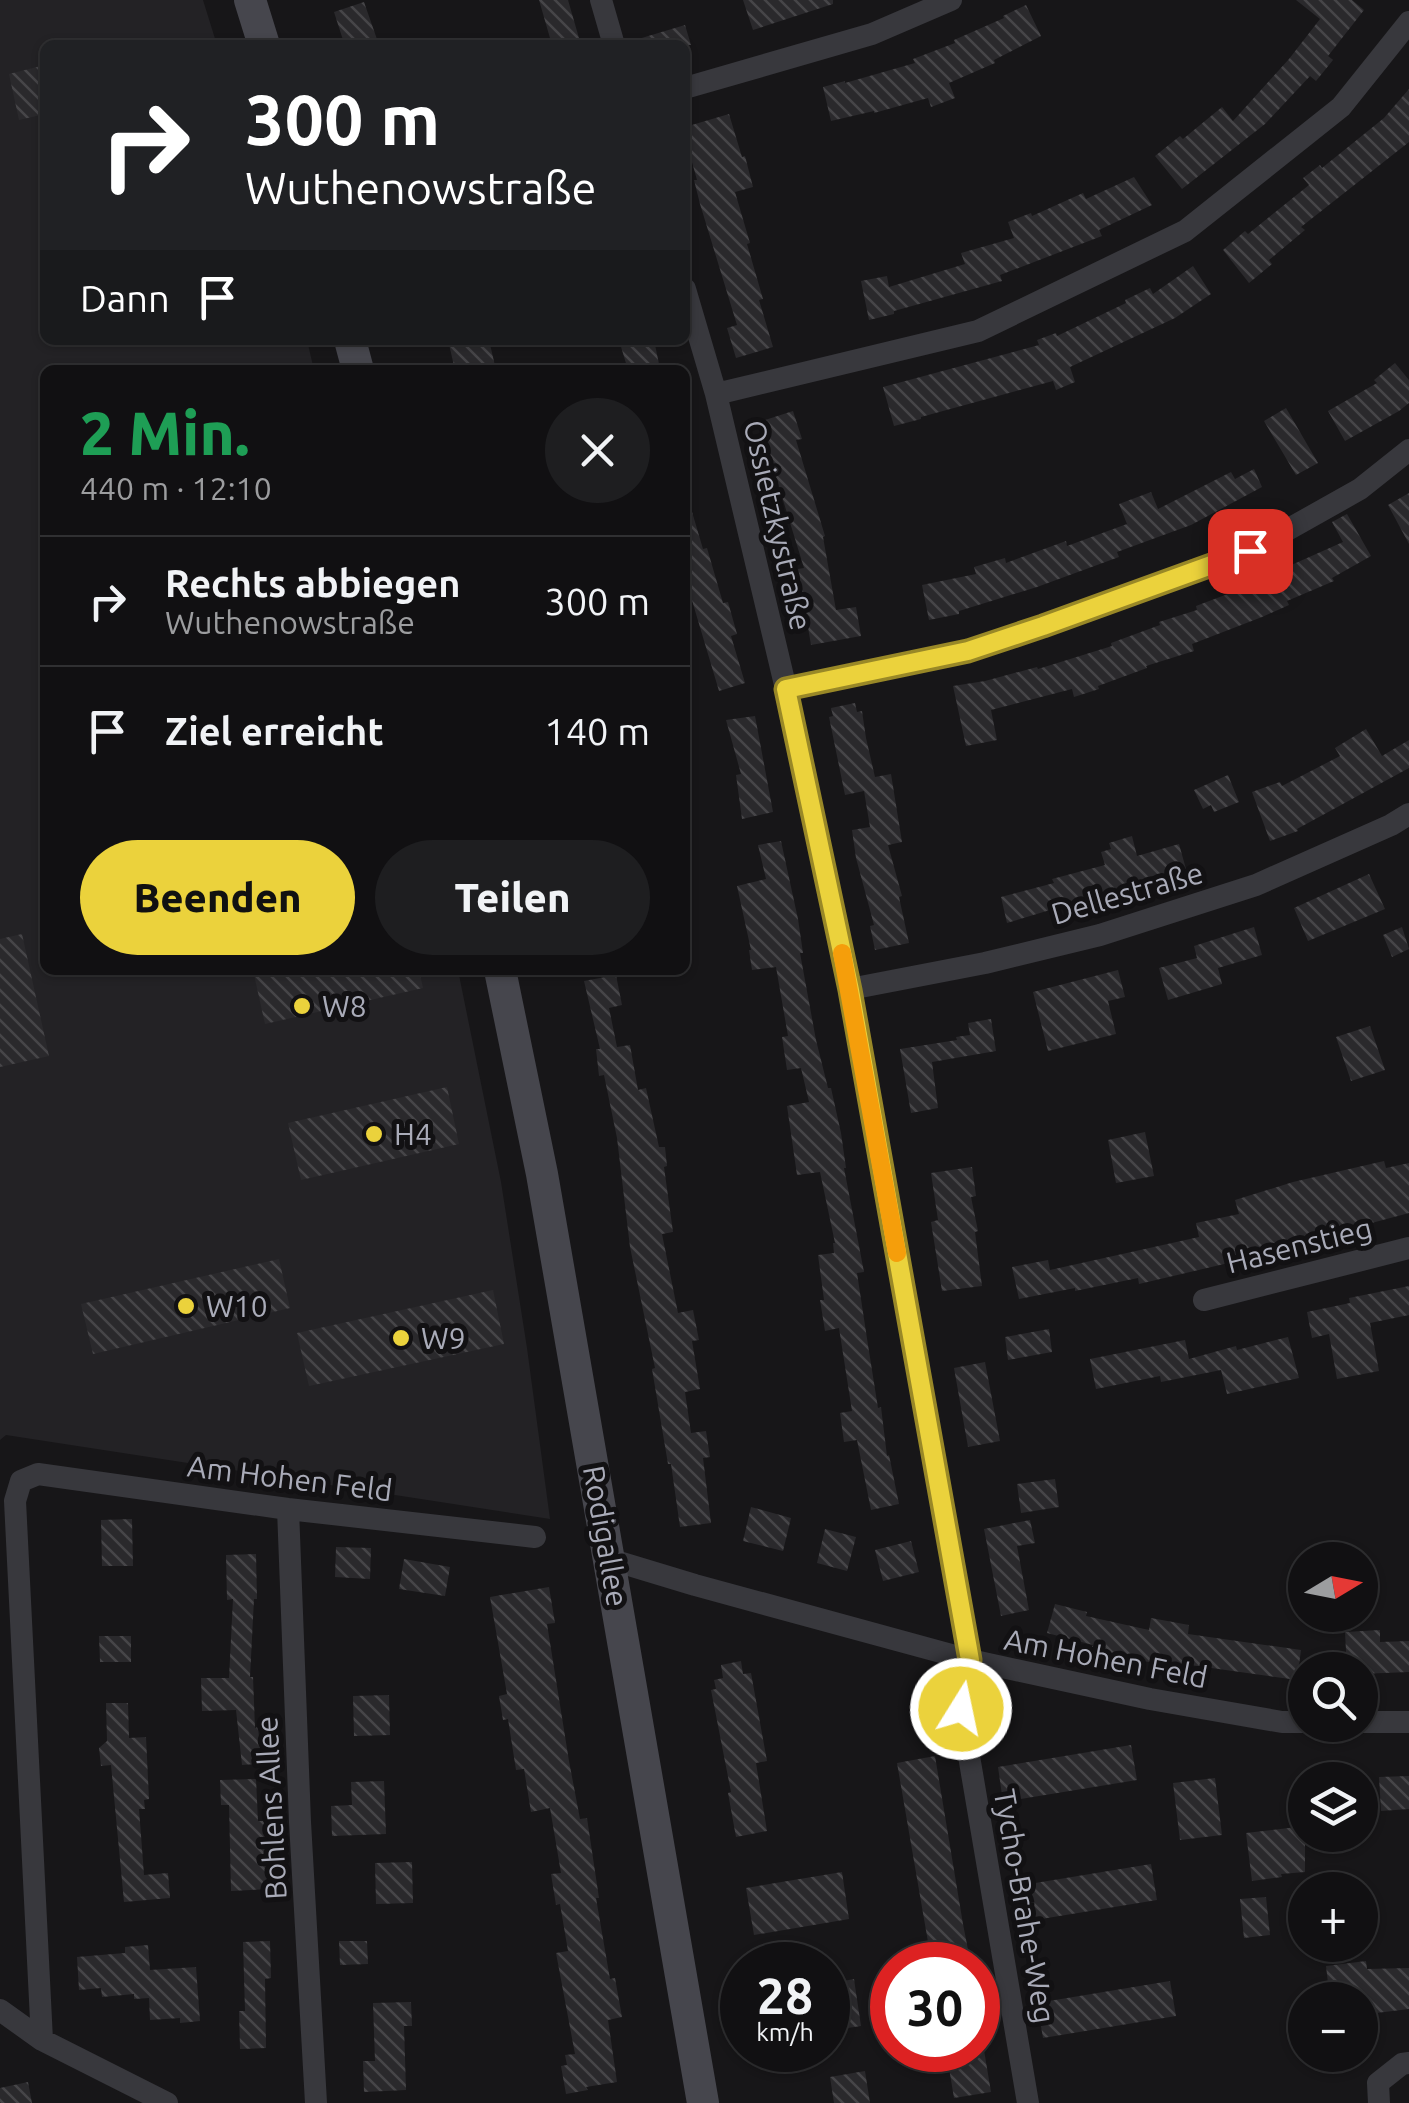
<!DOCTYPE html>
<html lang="de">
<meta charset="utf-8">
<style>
:root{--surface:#111012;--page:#1e1e20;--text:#f1f3f6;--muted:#9c9d9f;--line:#303032;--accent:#ebd23c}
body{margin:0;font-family:Ubuntu,sans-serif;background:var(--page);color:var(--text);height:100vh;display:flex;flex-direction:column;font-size:38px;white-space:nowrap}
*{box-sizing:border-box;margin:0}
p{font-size:32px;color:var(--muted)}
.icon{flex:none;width:55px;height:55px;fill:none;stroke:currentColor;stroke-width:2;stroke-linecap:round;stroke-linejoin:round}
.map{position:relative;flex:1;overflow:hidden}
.details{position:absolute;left:40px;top:365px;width:650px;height:610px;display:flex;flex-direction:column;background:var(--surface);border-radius:15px;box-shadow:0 2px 8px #0004,0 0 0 2px var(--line)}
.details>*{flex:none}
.guide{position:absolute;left:40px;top:40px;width:650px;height:305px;border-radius:15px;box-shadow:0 2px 8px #0004,0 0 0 2px var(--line);background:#202124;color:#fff;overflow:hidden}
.needle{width:65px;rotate:80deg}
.fabs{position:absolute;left:1288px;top:1542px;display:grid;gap:20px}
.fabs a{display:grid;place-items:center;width:90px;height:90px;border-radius:50%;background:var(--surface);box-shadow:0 2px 8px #0004,0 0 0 2px var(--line);font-size:50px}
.speed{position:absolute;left:720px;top:1942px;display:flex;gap:20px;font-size:50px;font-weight:700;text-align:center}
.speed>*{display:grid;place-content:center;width:130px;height:130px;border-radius:50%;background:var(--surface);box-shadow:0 2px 8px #0004,0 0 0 2px var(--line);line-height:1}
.speed small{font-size:25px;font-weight:400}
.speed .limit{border:15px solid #d22;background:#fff;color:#111}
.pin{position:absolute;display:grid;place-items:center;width:85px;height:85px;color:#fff;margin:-42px;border-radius:20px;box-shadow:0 5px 15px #0006}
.me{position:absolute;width:110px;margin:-55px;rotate:10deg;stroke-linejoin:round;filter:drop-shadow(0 0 8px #0008)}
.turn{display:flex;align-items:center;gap:35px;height:210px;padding:0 40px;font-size:45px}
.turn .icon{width:130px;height:130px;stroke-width:2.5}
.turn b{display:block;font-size:70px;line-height:85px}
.then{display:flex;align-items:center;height:95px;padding:0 40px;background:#0003;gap:20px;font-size:38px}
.round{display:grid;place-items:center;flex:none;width:105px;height:105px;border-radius:52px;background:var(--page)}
.headline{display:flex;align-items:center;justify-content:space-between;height:170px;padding:0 40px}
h1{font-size:60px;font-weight:800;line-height:75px;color:#1e9e55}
.button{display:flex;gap:20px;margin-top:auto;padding:20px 40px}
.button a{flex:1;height:115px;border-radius:60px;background:var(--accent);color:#111;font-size:40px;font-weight:800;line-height:115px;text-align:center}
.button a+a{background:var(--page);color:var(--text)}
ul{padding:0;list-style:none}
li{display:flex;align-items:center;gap:30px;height:130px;padding:0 40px;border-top:2px solid var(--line)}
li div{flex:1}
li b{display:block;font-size:38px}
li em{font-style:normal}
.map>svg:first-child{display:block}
.built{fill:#232225}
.building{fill:url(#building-back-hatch)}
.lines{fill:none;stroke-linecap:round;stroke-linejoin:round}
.minor{stroke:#38383d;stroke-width:22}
.secondary{stroke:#46464d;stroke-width:32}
.route-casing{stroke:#998827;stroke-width:25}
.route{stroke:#ebd23c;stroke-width:18}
.slow{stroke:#f59e0b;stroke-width:18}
.poi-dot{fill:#ebd23c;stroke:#121113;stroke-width:4}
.labels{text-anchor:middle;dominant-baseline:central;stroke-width:10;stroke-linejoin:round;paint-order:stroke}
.street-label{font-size:30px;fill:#a9abb8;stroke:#121113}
.poi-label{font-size:30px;fill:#a9abb8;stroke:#121113;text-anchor:start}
</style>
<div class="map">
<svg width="1409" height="2103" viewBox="0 0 1409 2103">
<defs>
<pattern id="building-back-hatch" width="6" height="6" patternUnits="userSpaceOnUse" patternTransform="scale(2.5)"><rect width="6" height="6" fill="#2a292c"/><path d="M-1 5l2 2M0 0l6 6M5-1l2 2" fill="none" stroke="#464548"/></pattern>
</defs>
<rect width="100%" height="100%" fill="#171618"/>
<path class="built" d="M0 0H203L217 45H45V340H307L314 370H45V970H458L501 1182 527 1348 550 1519 6 1435 0 1440Z"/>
<path class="building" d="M539 0H568L581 45H552Z
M743 0H833V4L753 30Z
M1296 0H1352L1364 10 1328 56 1333 60 1316 81 1310 76 1265 124 1182 189 1155 156 1180 136 1183 139 1222 107 1233 121 1289 59 1320 19Z
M364 2 379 45H352L351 38 343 40 334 12Z
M1026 5 1041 36 994 60 995 63 949 83 955 98 931 107 928 98 874 113V111L831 121 823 87 845 81V83L915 63 913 59 955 43 954 40 1004 18 1003 16Z
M685 25 691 45H636L635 40Z
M45 65V114L19 120 9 74Z
M1409 89V142L1301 227 1305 230 1269 260 1272 264 1249 283 1223 250 1245 231 1248 234 1309 185 1303 178 1320 165 1322 168 1384 118Z
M729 114 742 157 745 156 753 187 735 192 750 243 747 244 763 299 759 300 773 347 736 358 727 328 737 325 700 204 694 180H697L685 137V127Z
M1134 177 1152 205 1099 230 1102 236 1000 275 1002 281 894 311V314L869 320 861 281 887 276 889 287 965 264 961 253 1014 238 1008 222 1031 213 1032 216 1083 193 1086 199Z
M1193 266 1211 294 1175 318 1070 367 1075 382 1056 390 1053 381 921 417V419L894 426 883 387 1039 345 1037 340 1056 333 1057 336 1126 303 1125 300 1150 288 1153 294Z
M448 340H489L496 370H455Z
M619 340H654L659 364 639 370H628Z
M1395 363 1409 380V403L1399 411 1345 441 1328 411 1377 383 1374 380Z
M1286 408 1318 463 1296 475 1264 421Z
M793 411 802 439 796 440 825 536 823 537 836 610 856 607 861 636 811 645 798 569 804 568 759 422Z
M1254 469 1262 487 1191 525 1117 552 1119 557 1037 587 959 611V614L929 620 922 585 976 574 974 567 1005 558 1006 563 1066 541 1067 546 1127 524 1119 504 1151 492 1158 509 1231 472 1235 479Z
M1409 493V544L1388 505Z
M690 505 703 549 707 548 723 603 728 602 737 634 731 636 745 683 719 691 688 587H685V506Z
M1347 514 1371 556 1332 578 1334 581 1287 601 1289 605 1262 617 1192 644 1194 651 1146 666 1147 668 1098 686 1099 689 1074 697 1072 689 991 710 997 740 966 746 953 686 985 681 1037 667 1038 669 1112 646 1111 643 1160 625 1159 622 1197 610 1196 606 1254 584 1253 582 1343 542 1332 522Z
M855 703 857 712 862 711 866 738 875 777 891 774 902 842 888 845 902 896 899 897 909 943 875 950 870 926 874 925 856 858 852 830 870 827 864 791 845 795 829 717 833 716 831 708Z
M755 716 773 812 742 819 736 775 741 774 726 720Z
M1366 729 1382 756 1409 740V768L1297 829 1298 831 1270 841 1252 792 1280 782 1282 786 1340 756 1335 748Z
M1228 775 1239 802 1214 812 1211 805 1203 809 1194 790Z
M1132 836 1137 856 1179 844 1186 869 1007 923 1001 897 1054 883 1052 879 1105 865 1101 852 1111 849 1109 843Z
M781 841 798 919 803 953H800L816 1040 828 1088H831L841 1133 846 1168H844L864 1272 857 1273 868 1345 878 1408 881 1407 887 1456 889 1455 899 1504 871 1510 857 1440 844 1442 840 1413 852 1411 839 1328 825 1331 820 1300H824L818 1255 834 1253 833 1243H835L820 1172 797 1175 787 1106 809 1102 801 1068 787 1070 782 1037 788 1036 776 967 752 970 749 950H751L737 886 766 879 758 845Z
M1369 874 1385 909 1308 941 1294 908Z
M1254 927 1262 955 1218 968 1222 984 1168 1000 1159 968 1197 958 1194 946Z
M1402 927 1409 949 1392 957 1383 935Z
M22 934 49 1056 0 1067V939Z
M253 970H419L423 988 265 1024Z
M1118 970 1125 997 1108 1001 1116 1034 1048 1051 1033 992Z
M616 975 622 1005 609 1008 617 1047 630 1045 638 1090 646 1088 659 1147H665L667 1166 664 1167 673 1232 662 1234 678 1313 693 1310 699 1340 692 1341 700 1389 685 1392 691 1433 706 1431 710 1457 703 1458 711 1523 680 1527 671 1464H668L652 1369 655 1368 630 1247 617 1138 604 1075 599 1076 596 1049H600L584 981Z
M991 1019 996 1051 932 1062 938 1108 911 1113 900 1049 957 1040 956 1037 970 1035 968 1023Z
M1370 1026 1385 1070 1351 1081 1336 1037Z
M447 1087 459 1144 301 1180 288 1123Z
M1145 1132 1154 1176 1116 1183 1108 1140Z
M1384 1161 1386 1168 1409 1163V1213L1338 1232 1339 1237 1139 1284 1138 1278 1075 1291V1288L1019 1299 1012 1267 1048 1260 1050 1270 1199 1237 1196 1223 1239 1214 1235 1200 1293 1182Z
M972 1167 976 1196 971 1197 978 1231 975 1232 982 1286 942 1291 931 1222 938 1220 931 1173Z
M279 1259 290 1308 93 1354 81 1304Z
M1409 1286V1315L1370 1323 1379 1371 1337 1379 1329 1334 1312 1338 1307 1312 1350 1303 1349 1298Z
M493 1290 504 1344 309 1386 297 1333Z
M1049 1329 1052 1352 1008 1360 1005 1337Z
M1288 1337 1299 1378 1227 1394 1221 1370 1161 1382 1160 1376 1096 1389 1090 1359 1185 1340 1189 1359 1236 1346 1237 1350Z
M985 1362 1000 1441 968 1447 954 1368Z
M1055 1479 1059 1507 1021 1513 1017 1484Z
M751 1507 791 1518 783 1551 743 1541Z
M132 1519 133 1566H102L101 1520Z
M1030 1520 1035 1543 1017 1546 1029 1610 1001 1616 984 1529Z
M825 1529 856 1537 847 1571 817 1563Z
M911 1541 919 1572 883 1581 875 1550Z
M336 1547 371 1548 370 1579 335 1577Z
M256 1554 257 1599H254L250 1677H253L255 1728 258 1727 261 1758H256V1764L242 1765 236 1710 202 1711 201 1678H229L233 1599 227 1600 226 1555Z
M404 1559 450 1567 445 1596 399 1589Z
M549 1587 555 1623 547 1624 569 1761 580 1819 587 1818 599 1898H596L610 1979 615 1978 622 2017 608 2020 617 2082 586 2087 588 2090 566 2094 561 2066 567 2065 565 2055 575 2054 556 1953 568 1951 560 1904 556 1905 551 1874 561 1873 550 1808 531 1812 524 1769 516 1770 508 1719 503 1720 499 1696 507 1694 490 1597Z
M1055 1604 1087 1612 1086 1616 1149 1630 1151 1618 1189 1625 1188 1634 1301 1650 1297 1680 1183 1664 1182 1668 1127 1658 1092 1647 1093 1645 1047 1633Z
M1380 1630V1642L1409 1641V1672L1360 1674V1670H1347L1345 1632Z
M99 1636H131V1662H100Z
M741 1661 743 1674 751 1673 767 1761 756 1763 767 1831 736 1837 728 1793 731 1792 711 1690 716 1689 714 1680 723 1678 721 1665Z
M389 1695 390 1735 354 1736 353 1696Z
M106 1703H128L129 1738 146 1737 149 1799 144 1800 145 1809H139L144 1875 168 1873 170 1898 124 1902 111 1765 101 1766 99 1748 107 1741Z
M1131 1745 1137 1780 1003 1802 998 1767Z
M935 1756 963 1924 971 1965H932L897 1763Z
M1409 1776V1809L1381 1811 1379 1777Z
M1215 1778 1222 1835 1180 1840 1173 1783Z
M256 1779 258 1821H267L269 1889 231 1891 229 1805H221L220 1780Z
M384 1781 386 1834 332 1836 331 1806 352 1805 351 1782Z
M1305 1826V1872L1281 1874 1282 1877 1252 1881 1246 1833Z
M412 1862 413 1903 376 1904 375 1863Z
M1151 1864 1157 1900 1023 1922 1017 1886Z
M842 1872 849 1919 754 1935 746 1888Z
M1266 1897 1270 1935 1244 1938 1240 1899Z
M270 1941 271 1978 265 1979 266 2048 240 2049 239 2011H245L243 1942Z
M339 1941H367L368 1964 340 1965Z
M148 1945 150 1970 196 1967 200 2021 180 2023V2018L150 2020 149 1998 134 1999V1994L102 1997 101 1988 79 1990 77 1957 125 1953V1947Z
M1366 1961 1367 1969 1409 1968V2009L1360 2015V2000H1330L1326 1966Z
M854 1979 861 2026 828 2031V1984Z
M1170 1981 1176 2016 1043 2038 1037 2003Z
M411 2002 412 2026H404L406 2090 364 2092 363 2061H375L373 2003Z
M946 2050H984L991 2092 954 2098Z
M865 2071 870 2103H834L830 2077Z
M28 2082 32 2103H0V2088Z"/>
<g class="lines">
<path class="minor" d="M601 0 614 45
M685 88 872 34 951 0
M685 289 716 394 786 689 850 989 970 1660 961 1709 1028 2103
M716 394 978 331 1185 231 1341 107 1409 22
M786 689 967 651 1043 626 1250 551 1360 489 1409 450
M850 989 985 963 1100 935 1256 885 1391 825 1409 814
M1204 1300 1409 1248
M288 1509 300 1822 316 2103
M609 1559 695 1585 970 1660 1150 1699 1282 1722H1305
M1360 1722H1409
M0 2010 42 2040 167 2103
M42 2040 15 1501 21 1481 38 1474 288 1509 535 1537
M1379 2103 1378 2083 1402 2064 1409 2063"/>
<path class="secondary" d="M250 0 264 45
M350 340 358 370
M500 970 542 1174 703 2103"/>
</g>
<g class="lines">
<g class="route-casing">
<path id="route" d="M961 1709 970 1660 850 990 786 689 968 651 1043 626 1250 551"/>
</g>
<use href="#route" class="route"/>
<path class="slow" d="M842 953 897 1253"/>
</g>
<g class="poi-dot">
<circle cx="302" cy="1006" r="10"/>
<circle cx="374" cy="1134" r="10"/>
<circle cx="186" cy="1306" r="10"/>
<circle cx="401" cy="1338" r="10"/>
</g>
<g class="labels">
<g class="street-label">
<text transform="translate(778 525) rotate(77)">Ossietzkystraße</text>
<text transform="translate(1127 893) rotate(-16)">Dellestraße</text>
<text transform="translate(1299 1245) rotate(-14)">Hasenstieg</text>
<text transform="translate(290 1478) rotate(7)">Am Hohen Feld</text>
<text transform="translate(606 1536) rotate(80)">Rodigallee</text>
<text transform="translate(1106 1658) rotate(11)">Am Hohen Feld</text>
<text transform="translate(271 1808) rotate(-93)">Bohlens Allee</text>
<text transform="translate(1025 1906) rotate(80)">Tycho-Brahe-Weg</text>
</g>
<g class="poi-label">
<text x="322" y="1006">W8</text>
<text x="394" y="1134">H4</text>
<text x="206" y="1306">W10</text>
<text x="421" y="1338">W9</text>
</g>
</g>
</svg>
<div class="fabs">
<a><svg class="needle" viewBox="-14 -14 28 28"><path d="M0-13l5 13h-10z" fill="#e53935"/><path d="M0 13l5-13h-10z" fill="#9c9d9f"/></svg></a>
<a><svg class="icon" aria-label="search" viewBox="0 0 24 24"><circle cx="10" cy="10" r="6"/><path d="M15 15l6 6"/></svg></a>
<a><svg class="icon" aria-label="layers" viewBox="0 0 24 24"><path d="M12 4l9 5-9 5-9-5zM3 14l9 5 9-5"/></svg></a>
<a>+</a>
<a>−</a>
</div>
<div class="speed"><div>28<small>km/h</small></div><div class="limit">30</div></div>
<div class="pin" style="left:1250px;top:551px;background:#d93025"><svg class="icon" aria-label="arrive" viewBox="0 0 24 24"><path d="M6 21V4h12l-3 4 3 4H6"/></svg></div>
<svg class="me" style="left:961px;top:1709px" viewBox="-20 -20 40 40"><circle r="17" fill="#ebd23c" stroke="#fff" stroke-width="3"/><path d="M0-11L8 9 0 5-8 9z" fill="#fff"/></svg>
<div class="guide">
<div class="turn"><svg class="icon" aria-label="right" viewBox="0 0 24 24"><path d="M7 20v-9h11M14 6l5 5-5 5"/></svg><div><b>300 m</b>Wuthenowstraße</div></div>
<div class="then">Dann<svg class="icon" aria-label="arrive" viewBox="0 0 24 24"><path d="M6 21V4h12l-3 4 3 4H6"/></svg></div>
</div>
<section class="details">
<div class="headline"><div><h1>2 Min.</h1><p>440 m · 12:10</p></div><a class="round"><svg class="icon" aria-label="close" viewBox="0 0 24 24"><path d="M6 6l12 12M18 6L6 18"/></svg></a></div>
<ul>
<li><svg class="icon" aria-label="right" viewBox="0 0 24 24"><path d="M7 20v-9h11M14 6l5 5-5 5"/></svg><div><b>Rechts abbiegen</b><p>Wuthenowstraße</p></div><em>300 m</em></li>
<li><svg class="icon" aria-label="arrive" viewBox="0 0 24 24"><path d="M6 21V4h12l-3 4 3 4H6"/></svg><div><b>Ziel erreicht</b></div><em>140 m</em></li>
</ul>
<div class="button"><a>Beenden</a><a>Teilen</a></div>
</section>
</div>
